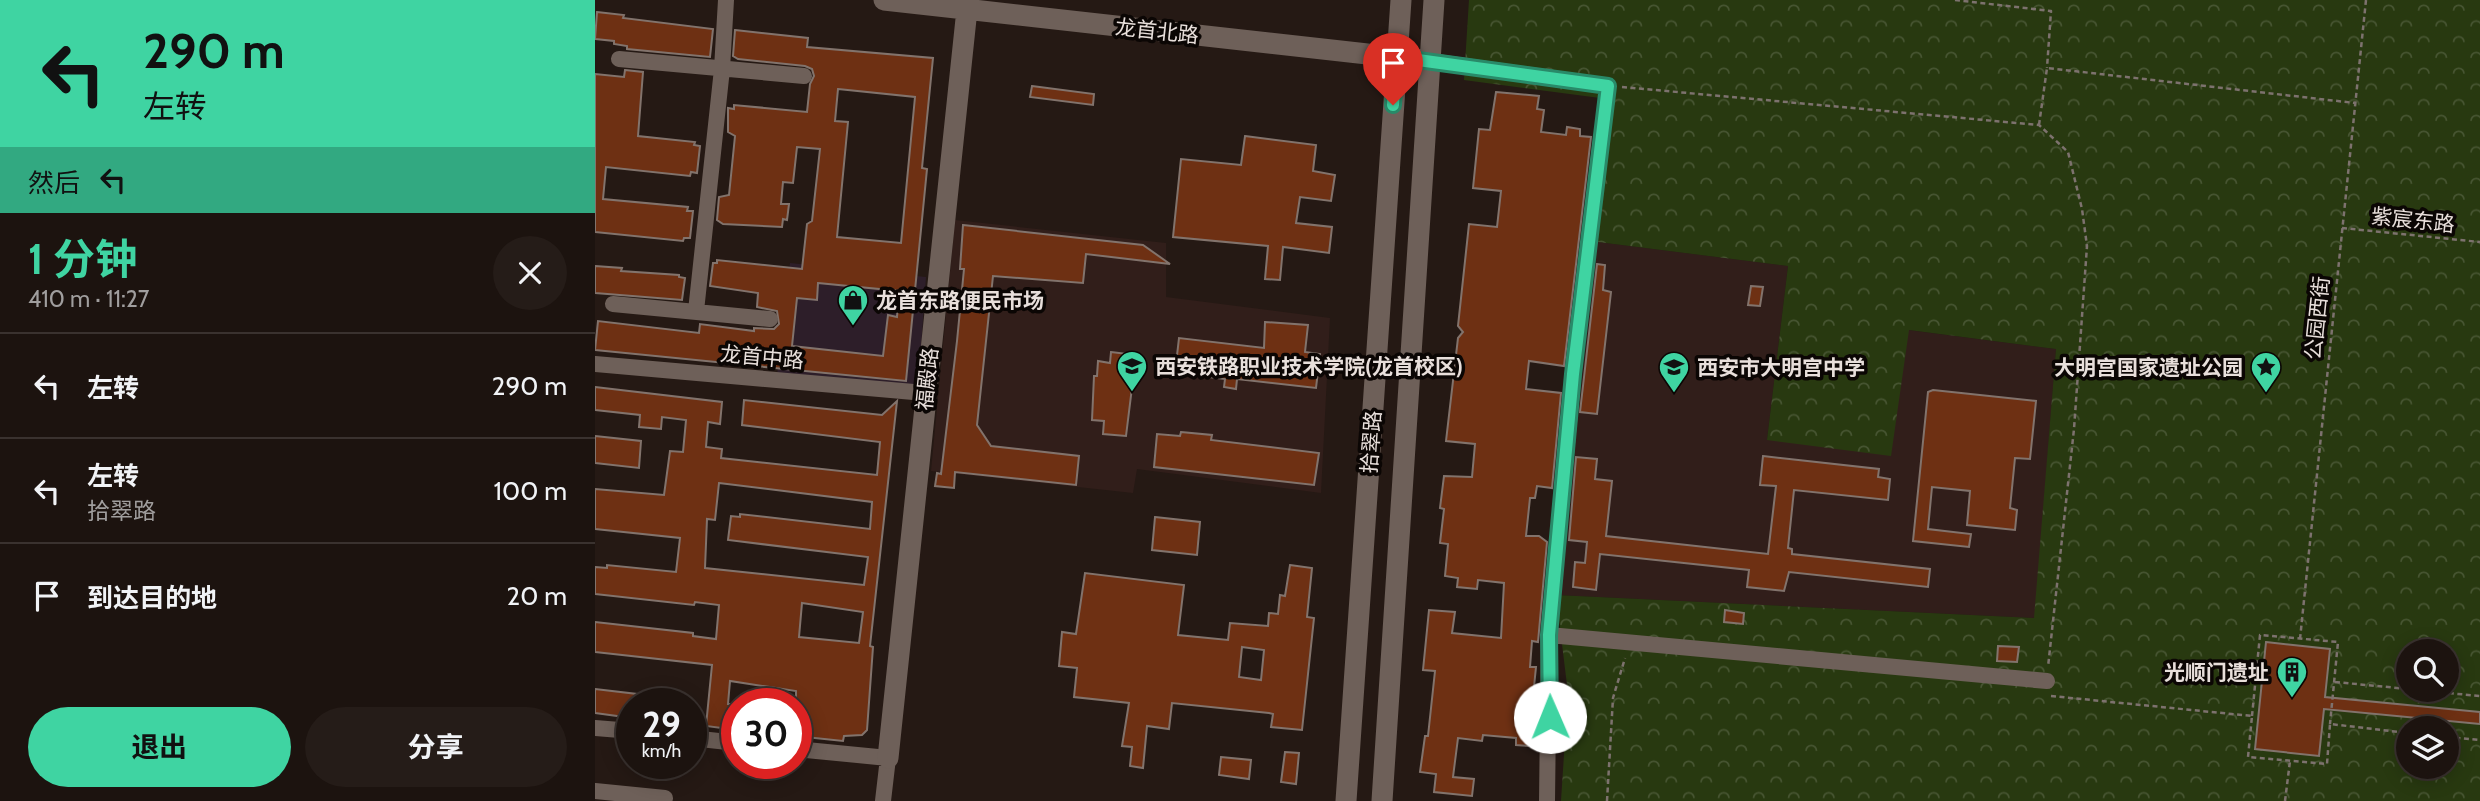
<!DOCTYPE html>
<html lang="zh">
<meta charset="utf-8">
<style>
:root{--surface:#1c130f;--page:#251c18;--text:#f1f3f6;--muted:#a09e9e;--line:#3a322f;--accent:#3fd4a2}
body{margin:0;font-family:Cabin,"Noto Sans SC",sans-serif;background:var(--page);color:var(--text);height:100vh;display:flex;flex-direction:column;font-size:26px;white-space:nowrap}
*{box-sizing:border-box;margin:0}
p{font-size:23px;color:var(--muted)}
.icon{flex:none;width:38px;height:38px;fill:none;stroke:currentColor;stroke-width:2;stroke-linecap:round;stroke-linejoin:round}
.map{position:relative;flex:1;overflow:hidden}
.sheet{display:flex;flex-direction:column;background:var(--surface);width:595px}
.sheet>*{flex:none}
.banner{background:#3fd4a2;color:#111;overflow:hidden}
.controls{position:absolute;left:1801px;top:639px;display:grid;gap:14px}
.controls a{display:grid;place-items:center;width:63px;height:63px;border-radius:50%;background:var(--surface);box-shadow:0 4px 18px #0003,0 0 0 2px var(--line);font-size:35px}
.speed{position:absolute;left:21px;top:688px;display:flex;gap:14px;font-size:35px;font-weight:700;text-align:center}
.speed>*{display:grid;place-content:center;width:91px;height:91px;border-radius:50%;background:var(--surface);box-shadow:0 4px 18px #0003,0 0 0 2px var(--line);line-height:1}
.speed small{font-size:18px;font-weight:400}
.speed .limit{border:10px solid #d22;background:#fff;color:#111}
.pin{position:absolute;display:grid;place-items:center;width:60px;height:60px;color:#fff;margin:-72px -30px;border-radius:50% 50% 50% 0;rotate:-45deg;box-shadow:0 0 7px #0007}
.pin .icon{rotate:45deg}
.me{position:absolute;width:77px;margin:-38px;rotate:359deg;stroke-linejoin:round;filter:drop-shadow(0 0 5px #0008)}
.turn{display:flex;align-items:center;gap:24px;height:147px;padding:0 28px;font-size:32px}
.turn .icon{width:91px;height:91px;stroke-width:2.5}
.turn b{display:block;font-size:49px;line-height:60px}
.then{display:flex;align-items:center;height:66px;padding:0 28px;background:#0003;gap:14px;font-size:26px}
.round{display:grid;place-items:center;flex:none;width:74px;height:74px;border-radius:37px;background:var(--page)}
.headline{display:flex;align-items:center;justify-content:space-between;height:119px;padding:0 28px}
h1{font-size:42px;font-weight:700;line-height:52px;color:var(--accent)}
.cta{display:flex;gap:14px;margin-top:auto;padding:14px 28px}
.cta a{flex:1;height:80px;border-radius:42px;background:var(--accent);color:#111;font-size:28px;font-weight:700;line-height:80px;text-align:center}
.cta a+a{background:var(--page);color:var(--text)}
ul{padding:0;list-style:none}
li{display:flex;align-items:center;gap:21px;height:105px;padding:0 28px;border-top:2px solid var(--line)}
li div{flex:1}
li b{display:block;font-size:26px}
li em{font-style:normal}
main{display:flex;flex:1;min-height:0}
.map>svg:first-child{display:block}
.commercial{fill:#2d1e29}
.education{fill:#311e1a}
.park{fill:url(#park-crowns);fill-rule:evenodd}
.building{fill:#6e3013;stroke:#82736c;stroke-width:2;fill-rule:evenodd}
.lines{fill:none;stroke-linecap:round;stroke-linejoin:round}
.path{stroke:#7d726e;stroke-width:2.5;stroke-dasharray:5 3.5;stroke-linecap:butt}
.street{stroke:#6e6059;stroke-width:16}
.secondary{stroke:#6e6059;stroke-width:21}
.route-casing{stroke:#298a69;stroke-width:18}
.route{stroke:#3fd4a2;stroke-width:12}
.labels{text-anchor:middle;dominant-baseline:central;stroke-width:7;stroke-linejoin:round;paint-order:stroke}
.street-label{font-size:21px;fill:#e8dfdb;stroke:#0b0604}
.poi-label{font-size:21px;font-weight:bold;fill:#e8dfdb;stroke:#0b0604;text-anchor:start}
</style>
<main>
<section class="sheet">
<div class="banner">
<div class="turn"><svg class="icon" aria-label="left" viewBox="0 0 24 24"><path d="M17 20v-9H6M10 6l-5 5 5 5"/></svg><div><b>290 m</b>左转</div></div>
<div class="then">然后<svg class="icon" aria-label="left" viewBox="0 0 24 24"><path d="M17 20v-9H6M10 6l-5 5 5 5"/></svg></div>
</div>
<div class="headline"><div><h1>1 分钟</h1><p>410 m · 11:27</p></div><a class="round"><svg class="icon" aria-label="close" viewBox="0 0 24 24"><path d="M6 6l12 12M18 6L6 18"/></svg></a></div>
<ul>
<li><svg class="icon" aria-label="left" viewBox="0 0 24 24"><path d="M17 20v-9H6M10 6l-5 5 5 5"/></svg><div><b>左转</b></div><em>290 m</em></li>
<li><svg class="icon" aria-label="left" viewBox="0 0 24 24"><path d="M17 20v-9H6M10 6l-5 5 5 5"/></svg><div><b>左转</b><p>拾翠路</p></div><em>100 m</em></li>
<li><svg class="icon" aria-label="arrive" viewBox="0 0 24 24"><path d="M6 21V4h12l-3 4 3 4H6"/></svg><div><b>到达目的地</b></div><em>20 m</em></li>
</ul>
<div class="cta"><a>退出</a><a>分享</a></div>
</section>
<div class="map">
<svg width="1885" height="801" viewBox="0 0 1885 801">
<defs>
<pattern id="park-crowns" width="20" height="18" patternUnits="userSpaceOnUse" patternTransform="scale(1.75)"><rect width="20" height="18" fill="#283910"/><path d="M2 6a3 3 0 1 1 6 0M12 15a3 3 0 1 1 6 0" fill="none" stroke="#475532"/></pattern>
</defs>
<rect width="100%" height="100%" fill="#251914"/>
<path class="commercial" d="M195 263 331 277 323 390 182 376Z"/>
<path class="education" d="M360 220 571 243V297L735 318 726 493 542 469 538 493 336 471Z
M995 241 1193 266 1172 440 1313 330 1461 349 1440 618 961 595Z"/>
<path class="park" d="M874 0H1885V801H966L973 693 961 595 1439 618 1461 349 1314 330 1296 456 1172 440 1193 266 995 241 1013 99 869 80ZM1813 651H1852V690H1813ZM1813 728H1852V766H1813Z"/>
<path class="building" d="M2 12 29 15 28 18 118 29 115 57 32 49V46L19 44V41L0 39Z
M140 30 213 38 212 47 338 58 327 168 332 169 311 381 0 350 3 321 104 333 105 324 159 331V328L179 329 184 324 182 311 162 307 163 293 115 286 118 263H122V260L207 269 212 224 217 221 225 149 202 147 198 183 188 182 186 204H194L192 220 188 219 187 227 128 224 122 220 124 197 134 195 140 136 133 132V108L139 109V105L212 112 215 84 219 76 217 69 210 66 143 59 138 56ZM243 89 320 97 306 243 242 237 253 122 240 121ZM223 283 304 291 302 317 293 315 288 356 197 346 202 298 222 300Z
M30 70 48 72 43 136 100 142 99 145 105 146 102 173 96 172 95 176 11 167 8 199 93 207 92 211H98L95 238H89L88 241 0 232V74L29 77Z
M437 86 499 94 498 105 435 97Z
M901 92 944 96 942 109 949 110 946 132 971 135 972 127 985 129V136L996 137 969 366 934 361 931 389 966 393 957 488 942 486 940 498H935L931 536H944L952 542 943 642 937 641 935 667H941L933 746 921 745V738L888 735 887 741 863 738 858 777 879 779 877 796 839 792 841 774 825 772 830 736H833L840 671 828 670 834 610 860 612 857 633 906 638 909 583 883 580 882 589 862 587 863 578 850 576 853 544 845 543 849 509 845 508 849 476 877 477 880 444 851 441 863 338 868 332 863 326 874 224 902 227 906 191 878 188 884 129 895 130Z
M650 136 721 145 718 171 740 175 736 201 705 197 701 223 737 227 734 253 688 247 685 280 670 279 673 246 578 237 586 159 646 165Z
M368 225 548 245 575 264 491 254 488 283 398 276 382 425 396 446 484 456 481 485 360 472 359 488 340 486 342 473 346 474 362 341 369 269H365Z
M1002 264 1010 265 1008 290 1016 292 1002 414 985 412Z
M0 266 27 268 26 271 84 275V277L90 278 87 300 0 293Z
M1156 286 1168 287 1165 306 1153 305Z
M670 322 713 325 710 352 725 354 721 388 642 379 641 389 629 387 630 379 580 373 584 338 669 348Z
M516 352 541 355 531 436 508 434 509 421 497 420 499 376H502L503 361 515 363Z
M0 387 127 402 125 424 113 422 111 447 127 449 126 458 282 475 285 442 147 425 149 400 287 415 302 401 275 646 278 647 272 730 267 735 249 736 248 741 201 736V691L135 681 133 704H142V730L111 726 117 665 0 652V622L98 633V636L121 639 124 605 100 602 99 605 0 594V567L12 568V565L81 572 85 538 0 529V489L69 495 75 451 88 452 91 420 67 417 66 429 44 427 45 415 0 410ZM124 483 277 502 275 529 145 514V517L136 516 133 540 273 557 269 585 110 568 112 519 120 520ZM207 603 268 612 264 643 204 637Z
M1338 390 1441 401 1435 459 1420 458 1415 508 1422 510 1420 530 1372 525 1375 491 1337 487 1333 529 1376 534 1374 547 1318 541 1333 392Z
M586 432 617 435 616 440 724 453 719 485 559 467 562 434 585 436Z
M0 436 46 441 44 468 0 463Z
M1168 456 1284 469 1283 477 1295 479 1293 500 1199 490 1193 548 1197 549V554L1335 569 1333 587 1194 572 1189 591 1152 587 1154 570 1005 554 1001 590 978 587 980 562 990 563 992 542 974 540 981 457 1002 459 1000 479 1017 481 1011 536 1173 554 1181 486 1165 485Z
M560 517 605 522 602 555 557 550Z
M695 565 717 568 712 617 719 618 707 730 676 727 678 714 674 713 577 703 574 729 552 726 548 768 535 766 537 747 527 746 534 703 479 697 482 668 464 666 467 632 481 634 490 573 589 585 583 635 633 640 635 623 673 626 674 613 683 614 685 595 690 596ZM647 647 669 650 666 680 644 677Z
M1130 610 1149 613 1148 624 1129 622Z
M1671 642 1735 649 1730 697 1885 712V724L1729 709 1724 756 1660 749Z
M1403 646 1424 647 1422 662 1402 661Z
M0 689 59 696V704H37V718L0 713Z
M690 752 704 753 701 784 686 782Z
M626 757 656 760 654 779 624 775Z"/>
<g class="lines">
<path class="path" d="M1360 0 1456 11 1452 68
M1027 87 1444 125 1473 152 1487 209 1492 246 1479 429 1453 667
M1444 125 1452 68 1760 103
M1747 228 1885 242
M1705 639 1771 0
M1740 682 1813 689
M1820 690 1885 696
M1456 696 1657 716 1653 757 1732 764 1735 724 1813 733
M1657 716 1665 635 1743 642 1735 724
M1852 737 1885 740
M1012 801 1018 698 1030 658
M1690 801 1695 761"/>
<path class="street" d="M24 59 209 76
M835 61 1013 86 981 348 954 635 952 801
M18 304 175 319
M101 311 127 69 131 0
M0 364 330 393
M954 635 1452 681
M0 728 37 731
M96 738 142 743
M201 749 293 758 288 801
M0 791 70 798"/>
<path class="secondary" d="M289 0 835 61
M293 758 373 0
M751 801 806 0
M787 801 839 0"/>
</g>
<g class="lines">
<g class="route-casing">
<path id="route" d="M798 105 801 57 1013 86 978 374 954 635 955 717"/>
</g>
<use href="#route" class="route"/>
</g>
<defs>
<g id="shop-pin" transform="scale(1.575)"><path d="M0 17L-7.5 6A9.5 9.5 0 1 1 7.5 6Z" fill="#3fd4a2" stroke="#0b0604"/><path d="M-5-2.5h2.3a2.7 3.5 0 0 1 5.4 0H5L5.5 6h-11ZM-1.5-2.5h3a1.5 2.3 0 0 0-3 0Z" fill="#111"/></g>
<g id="university-pin" transform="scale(1.575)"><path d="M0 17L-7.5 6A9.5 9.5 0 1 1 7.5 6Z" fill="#3fd4a2" stroke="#0b0604"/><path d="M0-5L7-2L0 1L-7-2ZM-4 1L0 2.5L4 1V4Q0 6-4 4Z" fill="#111"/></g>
<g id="school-pin" transform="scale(1.575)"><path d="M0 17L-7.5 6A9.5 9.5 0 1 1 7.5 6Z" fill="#3fd4a2" stroke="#0b0604"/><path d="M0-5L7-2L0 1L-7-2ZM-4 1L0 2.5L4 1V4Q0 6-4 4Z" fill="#111"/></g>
<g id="sight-pin" transform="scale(1.575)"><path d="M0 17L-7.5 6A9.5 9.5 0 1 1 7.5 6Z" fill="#3fd4a2" stroke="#0b0604"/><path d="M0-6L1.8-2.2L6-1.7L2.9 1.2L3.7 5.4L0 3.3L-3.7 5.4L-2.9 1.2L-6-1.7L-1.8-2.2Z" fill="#111"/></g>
<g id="building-pin" transform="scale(1.575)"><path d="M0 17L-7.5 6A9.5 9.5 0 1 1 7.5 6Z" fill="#3fd4a2" stroke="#0b0604"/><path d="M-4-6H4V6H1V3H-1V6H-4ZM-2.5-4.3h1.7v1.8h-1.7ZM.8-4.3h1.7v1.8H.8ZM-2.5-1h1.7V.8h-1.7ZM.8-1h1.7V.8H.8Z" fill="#111"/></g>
</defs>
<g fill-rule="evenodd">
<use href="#shop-pin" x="258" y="300"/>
<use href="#university-pin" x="537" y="366"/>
<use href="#school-pin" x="1079" y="367"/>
<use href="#sight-pin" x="1671" y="367"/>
<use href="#building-pin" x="1697" y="672"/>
</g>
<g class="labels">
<g class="street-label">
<text transform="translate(562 31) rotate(6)">龙首北路</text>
<text transform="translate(1818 220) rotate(6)">紫宸东路</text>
<text transform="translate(1722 318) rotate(-84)">公园西街</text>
<text transform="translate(167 357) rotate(5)">龙首中路</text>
<text transform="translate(332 379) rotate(-84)">福殿路</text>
<text transform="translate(776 442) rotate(-86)">拾翠路</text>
</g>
<g class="poi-label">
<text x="281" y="300">龙首东路便民市场</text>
<text x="560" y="366">西安铁路职业技术学院(龙首校区)</text>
<text x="1102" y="367">西安市大明宫中学</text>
<text x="1648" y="367" text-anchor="end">大明宫国家遗址公园</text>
<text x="1674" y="672" text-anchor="end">光顺门遗址</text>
</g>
</g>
</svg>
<div class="controls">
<a><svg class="icon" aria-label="search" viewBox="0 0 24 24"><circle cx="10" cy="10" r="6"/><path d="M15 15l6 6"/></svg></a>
<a><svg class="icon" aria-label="layers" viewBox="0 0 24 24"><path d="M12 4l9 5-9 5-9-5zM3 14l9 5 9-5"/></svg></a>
</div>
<div class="speed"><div>29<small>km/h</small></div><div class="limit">30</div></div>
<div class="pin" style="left:798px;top:105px;background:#d93025"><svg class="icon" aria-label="arrive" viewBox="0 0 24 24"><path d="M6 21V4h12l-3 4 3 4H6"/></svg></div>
<svg class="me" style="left:955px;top:717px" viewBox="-20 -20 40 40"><circle r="19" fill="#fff"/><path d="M0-13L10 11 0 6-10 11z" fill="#3fd4a2"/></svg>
</div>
</main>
